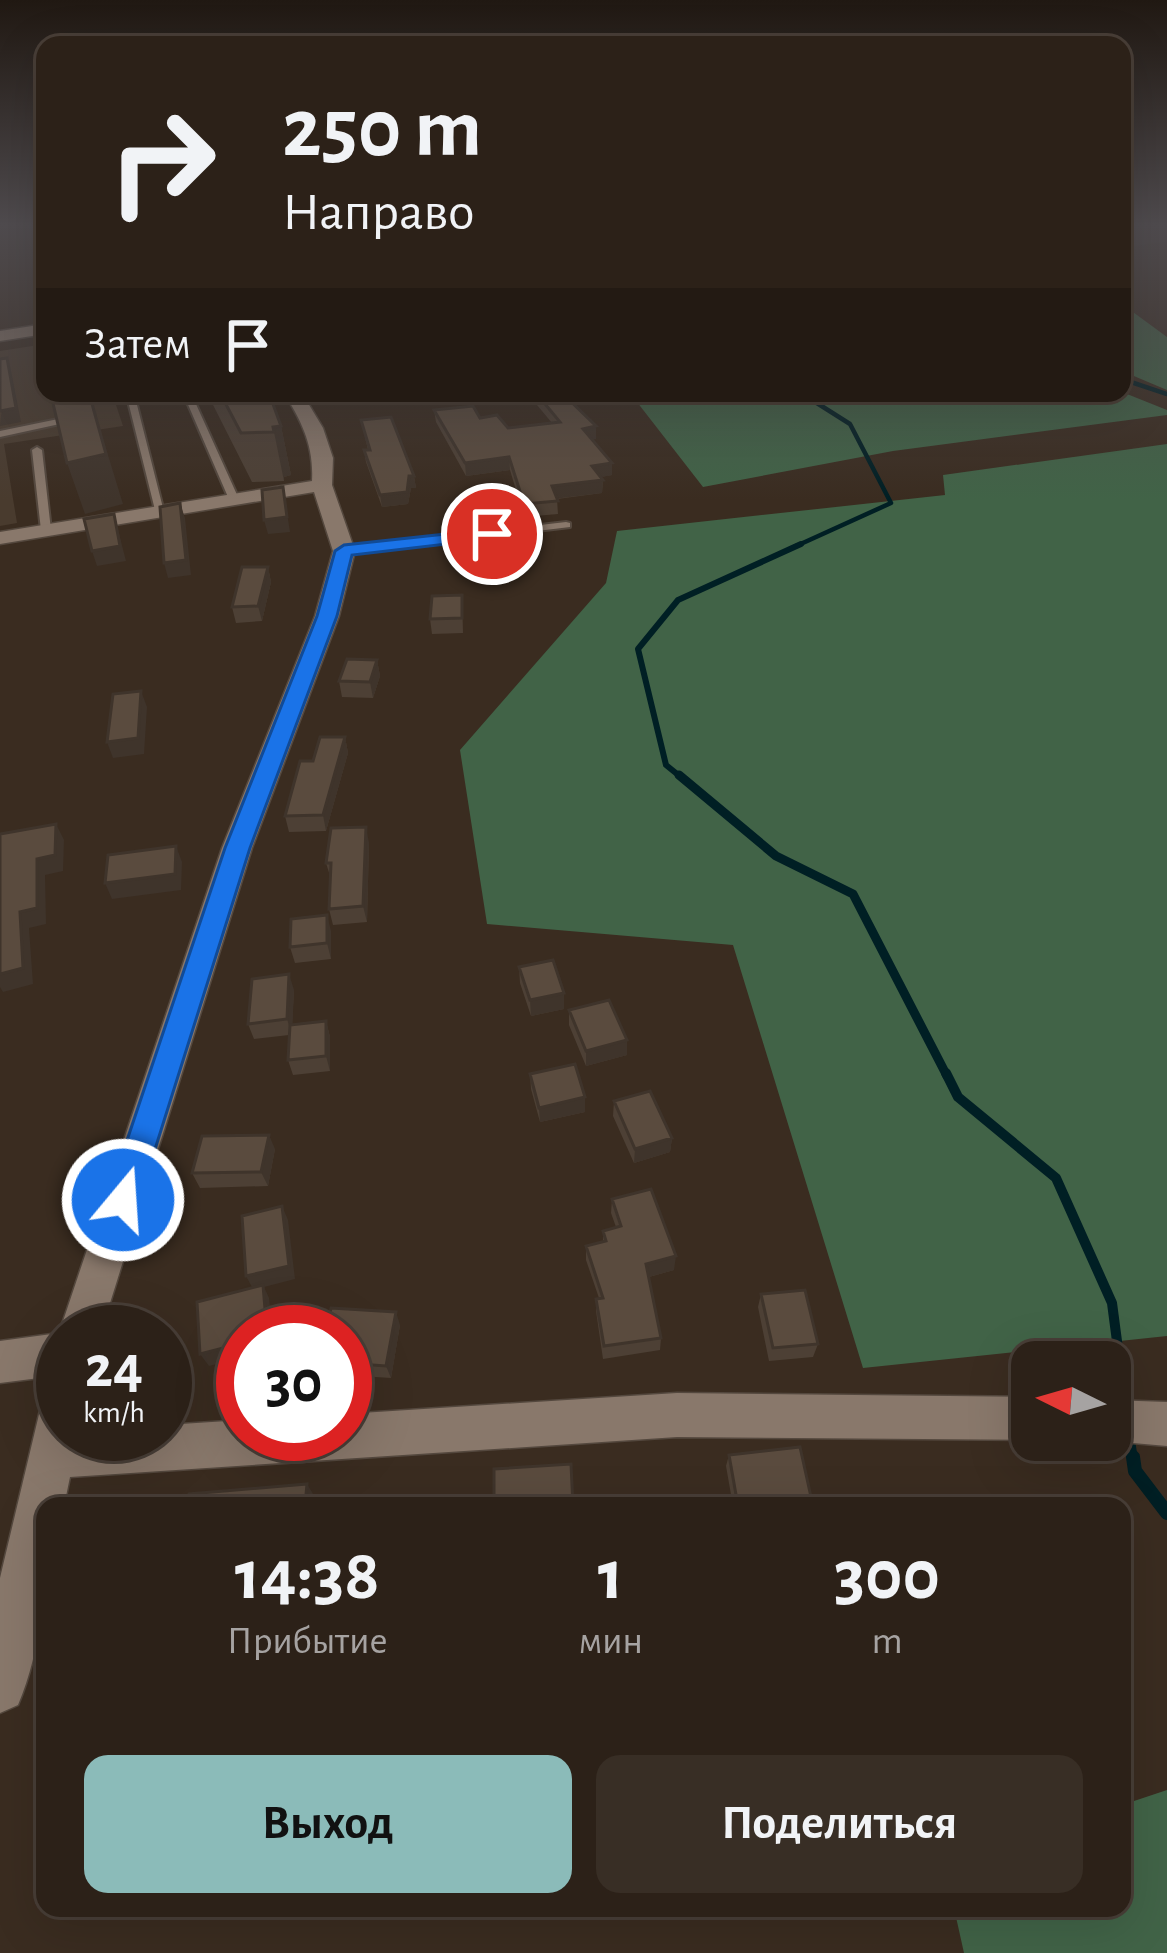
<!DOCTYPE html>
<html lang="ru">
<meta charset="utf-8">
<style>
:root{--surface:#2c2118;--page:#382e25;--text:#f1f3f6;--muted:#a6a3a2;--line:#483e37;--accent:#8bbbb9}
body{margin:0;font-family:"Alegreya Sans",sans-serif;background:var(--page);color:var(--text);height:100vh;display:flex;flex-direction:column;font-size:45px;white-space:nowrap}
*{box-sizing:border-box;margin:0}
p{font-size:39px;color:var(--muted)}
.icon{flex:none;width:66px;height:66px;fill:none;stroke:currentColor;stroke-width:2;stroke-linecap:round;stroke-linejoin:round}
.map{position:relative;flex:1;overflow:hidden}
.sheet{position:absolute;left:36px;top:1497px;width:1095px;height:420px;display:flex;flex-direction:column;background:var(--surface);border-radius:24px;box-shadow:0 12px 48px #0002,0 0 0 3px var(--line)}
.sheet>*{flex:none}
.hud{position:absolute;left:36px;top:36px;width:1095px;height:366px;border-radius:24px;box-shadow:0 12px 48px #0002,0 0 0 3px var(--line);background:#2c2118;color:var(--text);overflow:hidden}
.needle{width:78px;rotate:275deg}
.controls{position:absolute;left:1011px;top:1341px;display:grid;gap:24px}
.controls a{display:grid;place-items:center;width:120px;height:120px;border-radius:24px;background:var(--surface);box-shadow:0 12px 48px #0002,0 0 0 3px var(--line);font-size:60px}
.speed{position:absolute;left:36px;top:1305px;display:flex;gap:24px;font-size:60px;font-weight:700;text-align:center}
.speed>*{display:grid;place-content:center;width:156px;height:156px;border-radius:50%;background:var(--surface);box-shadow:0 12px 48px #0002,0 0 0 3px var(--line);line-height:1}
.speed small{font-size:30px;font-weight:400}
.speed .limit{border:18px solid #d22;background:#fff;color:#111}
.pin{position:absolute;display:grid;place-items:center;width:102px;height:102px;color:#fff;margin:-51px;border:6px solid #fff;border-radius:50%;box-shadow:0 3px 12px #0007}
.me{position:absolute;width:132px;margin:-66px;rotate:18deg;stroke-linejoin:round;filter:drop-shadow(0 0 9px #0008)}
.turn{display:flex;align-items:center;gap:42px;height:252px;padding:0 48px;font-size:54px}
.turn .icon{width:156px;height:156px;stroke-width:2.5}
.turn b{display:block;font-size:84px;line-height:102px}
.then{display:flex;align-items:center;height:114px;padding:0 48px;background:#0003;gap:24px;font-size:45px}
.eta{display:flex;justify-content:space-evenly;align-items:center;height:204px;text-align:center}
.eta b{font-size:72px;font-weight:600;line-height:84px}
.action{display:flex;gap:24px;margin-top:auto;padding:24px 48px}
.action a{flex:1;height:138px;border-radius:24px;background:var(--accent);color:#111;font-size:48px;font-weight:600;line-height:138px;text-align:center}
.action a+a{background:var(--page);color:var(--text)}
.map>svg:first-child{display:block}
.commercial{fill:#493b2e}
.green{fill:#416347}
.lines{fill:none;stroke-linecap:round;stroke-linejoin:round}
.stream-far4{stroke:#001f24;stroke-width:4.5}
.stream-far3{stroke:#001f24;stroke-width:6}
.stream-far2{stroke:#001f24;stroke-width:9}
.stream-far1{stroke:#001f24;stroke-width:10}
.stream{stroke:#001f24;stroke-width:14}
.lane-casing{stroke:#54483e;stroke-width:4}
.street-casing{stroke:#54483e;stroke-width:3}
.secondary-casing{stroke:#54483e;stroke-width:3}
.lane{fill:#89786b;fill-rule:evenodd}
.street{fill:#89786b;fill-rule:evenodd}
.secondary{fill:#89786b;fill-rule:evenodd}
.wall{fill:#4d4035}
.shaded-wall{fill:#3f342b}
.building{fill:#5a4b3e;stroke:#3f342b;stroke-width:3}
.route{fill:#1a73e8;stroke:#114b97;stroke-width:3}
</style>
<div class="map">
<svg width="1167" height="1953" viewBox="0 0 1167 1953">
<rect width="100%" height="100%" fill="#3a2c20"/>
<path class="commercial" d="M45 344V393H112L123 426 4 444 17 523 0 526V351Z"/>
<path class="green" d="M1122 304 1167 337V390L1122 371Z
M1122 392 1167 410V415L893 451 703 487 630 393Z
M1167 444V1336L863 1368 733 945 487 924 460 750 606 583 617 531 945 495 943 475Z
M1167 1790V1953H964L954 1908H1122V1805Z"/>
<g class="lines">
<path class="stream-far4" d="M1122 379 1167 394
M794 547 891 503 850 424 801 393"/>
<path class="stream-far3" d="M682 778 666 765 638 649 678 600 801 544"/>
<path class="stream-far2" d="M679 775 776 856 853 894 947 1076"/>
<path class="stream-far1" d="M946 1073 958 1097 1056 1178 1112 1303 1126 1410
M1129 1433 1133 1460"/>
<path class="stream" d="M1133 1457 1135 1471 1167 1513"/>
<g class="lane-casing">
<path id="lane" d="M61 393H69L75 415 69 422 0 437V431L63 418 66 415Z
M126 393H134L164 512 155 510Z
M183 393H191L238 497 237 499 228 497Z
M37 447 42 450 51 530 46 533 41 530 32 450Z
M566 522 570 523V527L344 554 339 551 344 548Z"/>
</g>
<g class="street-casing">
<path id="street" d="M284 393H302L323 428 333 458 332 485 355 551 339 616 252 848 101 1332H63V1375L0 1383V1341L59 1333 222 848 315 616 333 551 314 492 0 544V532L312 481C314 446 302 422 284 393Z
M63 1384V1434H165V1425L243 1420V1434H345V1414L677 1393 1032 1397 1035 1440 677 1437 70 1477 64 1506H45C45 1574 45 1642 18 1705L0 1713V1578L41 1406 47 1390Z
M1110 1400 1167 1402V1446L1099 1440H1110Z"/>
</g>
<g class="secondary-casing">
<path id="secondary" d="M45 324V334L0 341V331Z"/>
</g>
<use href="#lane" class="lane"/>
<use href="#street" class="street"/>
<use href="#secondary" class="secondary"/>
</g>
<path class="wall" d="M207 393H262L281 426 291 475 284 477V481L252 482Z
M527 393H562L596 426V439H592L612 463V475L600 477 603 480 602 493 557 499 558 514 524 517 510 470 466 476 436 422 434 410 480 418 508 428 552 423Z
M361 420 414 476 416 488H411L408 504 382 507 366 462 364 450H368Z
M268 567 271 582 262 621 236 623 232 607Z
M462 595 463 633 432 634 430 619Z
M377 660 380 676 373 698 342 697 339 681Z
M345 737 348 753 326 831 289 832 285 816 313 761Z
M369 843 367 922 333 925 329 909 331 879 326 863Z
M331 931V959L295 963 290 947Z
M519 967 564 993V1009L531 1016 520 983Z
M294 990 292 1025 326 1021 330 1037V1071L293 1075 288 1060 289 1035 254 1039 248 1024Z
M569 1010 627 1055 586 1066 569 1025Z
M530 1074 585 1112 540 1122 531 1089Z
M614 1101 672 1138 670 1152 634 1163 613 1116Z
M275 1149 268 1186 200 1188 192 1173Z
M612 1199 674 1270 649 1277 661 1338 660 1350 603 1359 596 1311V1299L599 1298 586 1260V1246L603 1242V1231L616 1227 611 1213Z
M761 1294 818 1344 813 1357 769 1361 758 1307Z
M400 1325 391 1378 345 1375V1332Z
M729 1455 813 1506H733L726 1466Z"/>
<path class="shaded-wall" d="M1122 227H1167V242L1122 247Z
M7 358 11 371 21 422 0 426Z
M89 393 123 504 85 514 67 463Z
M281 426 291 475 284 477V481L273 427Z
M596 426V439L583 441V429Z
M509 457 510 470 466 476 465 463Z
M612 463V475L592 479V466Z
M409 476H414L416 488H411L408 504 382 507 380 495Z
M603 480 602 493 553 499 552 486Z
M283 487 290 532 268 534 264 520Z
M180 503 185 518 191 575 168 578 164 563Z
M114 514 126 561 97 566 92 551Z
M268 567 271 582 262 621 258 606Z
M377 660 380 676 373 698 370 682Z
M141 691 147 707 144 754 113 758 107 742Z
M345 737 348 753 326 831 323 815Z
M56 824 64 840 63 871 45 875 46 924 29 928 33 984 3 992 0 987V974L20 912 37 859Z
M366 827 369 843 367 922 363 906Z
M176 846 182 862 181 890 112 899 105 883Z
M327 915 331 931V959L327 943Z
M289 974 294 990 292 1035 287 1019Z
M564 993V1009L531 1016 530 1000Z
M326 1021 330 1037V1071L326 1056Z
M627 1040V1055L586 1066V1051Z
M585 1097V1112L540 1122 539 1108Z
M269 1135 275 1149 268 1186 261 1172Z
M672 1138 670 1152 634 1163 635 1149Z
M282 1206 288 1220 295 1279 264 1287 269 1298 273 1332H267L253 1289 246 1276Z
M676 1256 674 1270 645 1278 646 1264Z
M396 1312 400 1325 391 1378 386 1366Z
M243 1343V1357L209 1366 200 1354Z
M307 1484 316 1499V1506H305Z"/>
<path class="building" d="M7 358 16 408 0 411V359Z
M89 393 106 454 67 463 52 399Z
M220 393H262L264 397 270 396 281 426 273 427 274 432 241 433Z
M536 393H562L596 426 583 429 612 463 592 466 603 480 552 486 558 501 524 504 509 457 465 463 434 410 473 406 480 418 497 415 508 428 560 422Z
M391 417 414 476H409L407 492 380 495 364 450H370L361 420Z
M283 487 287 517 264 520 262 490Z
M180 503 186 560 164 563 160 507Z
M114 514 120 546 92 551 84 519Z
M242 567H268L258 606 232 607Z
M462 595V618L430 619 432 596Z
M347 659 377 660 370 682 339 681Z
M141 691 138 738 107 742 113 694Z
M320 737H345L323 815 285 816 300 761H313Z
M56 824 55 855 37 859V908L20 912 23 968 0 974V834Z
M366 827 363 906 329 909 331 863H326L331 828Z
M176 846 175 874 105 883 108 855Z
M327 915V943L290 947 291 919Z
M553 960 564 993 530 1000 519 967Z
M289 974 287 1019 248 1024 252 979Z
M609 1000 627 1040 586 1051 569 1010Z
M326 1021V1056L288 1060 290 1025Z
M575 1064 585 1097 539 1108 530 1074Z
M650 1091 672 1138 635 1149 614 1101Z
M269 1135 261 1172 192 1173 202 1136Z
M651 1189 676 1256 646 1264 661 1338 604 1346 596 1299 603 1298 586 1246 606 1241 603 1231 621 1226 612 1199Z
M282 1206 289 1266 246 1276 242 1216Z
M263 1285 267 1332H243V1343L200 1354 197 1302Z
M805 1290 818 1344 773 1348 761 1294Z
M331 1308 396 1312 386 1366 345 1363V1332H326Z
M800 1447 813 1506H738L729 1455Z
M571 1464 573 1506H494V1469Z
M307 1484 305 1506H187L189 1494Z
M1085 1502 1086 1506H1015Z"/>
<linearGradient id="sky" x2="0" y2="1"><stop stop-color="#201812"/><stop offset="0.45" stop-color="#4f4b4e"/><stop offset="1" stop-color="#4f4b4e" stop-opacity="0"/></linearGradient>
<rect width="1167" height="500" fill="url(#sky)"/>
<path class="route" d="M492 529 498 531V538L352 555 337 616 250 848 139 1200 135 1210 123 1214 112 1210 107 1200 225 848 317 616 335 551 344 545Z"/>
</svg>
<div class="controls">
<a><svg class="needle" viewBox="-14 -14 28 28"><path d="M0-13l5 13h-10z" fill="#e53935"/><path d="M0 13l5-13h-10z" fill="#a6a3a2"/></svg></a>
</div>
<div class="speed"><div>24<small>km/h</small></div><div class="limit">30</div></div>
<div class="pin" style="left:492px;top:534px;background:#d93025"><svg class="icon" aria-label="arrive" viewBox="0 0 24 24"><path d="M6 21V4h12l-3 4 3 4H6"/></svg></div>
<svg class="me" style="left:123px;top:1200px" viewBox="-20 -20 40 40"><circle r="17" fill="#1a73e8" stroke="#fff" stroke-width="3"/><path d="M0-11L8 9 0 5-8 9z" fill="#fff"/></svg>
<div class="hud">
<div class="turn"><svg class="icon" aria-label="right" viewBox="0 0 24 24"><path d="M7 20v-9h11M14 6l5 5-5 5"/></svg><div><b>250 m</b>Направо</div></div>
<div class="then">Затем<svg class="icon" aria-label="arrive" viewBox="0 0 24 24"><path d="M6 21V4h12l-3 4 3 4H6"/></svg></div>
</div>
<section class="sheet">
<div class="eta">
<div><b>14:38</b><p>Прибытие</p></div>
<div><b>1</b><p>мин</p></div>
<div><b>300</b><p>m</p></div>
</div>
<div class="action"><a>Выход</a><a>Поделиться</a></div>
</section>
</div>
